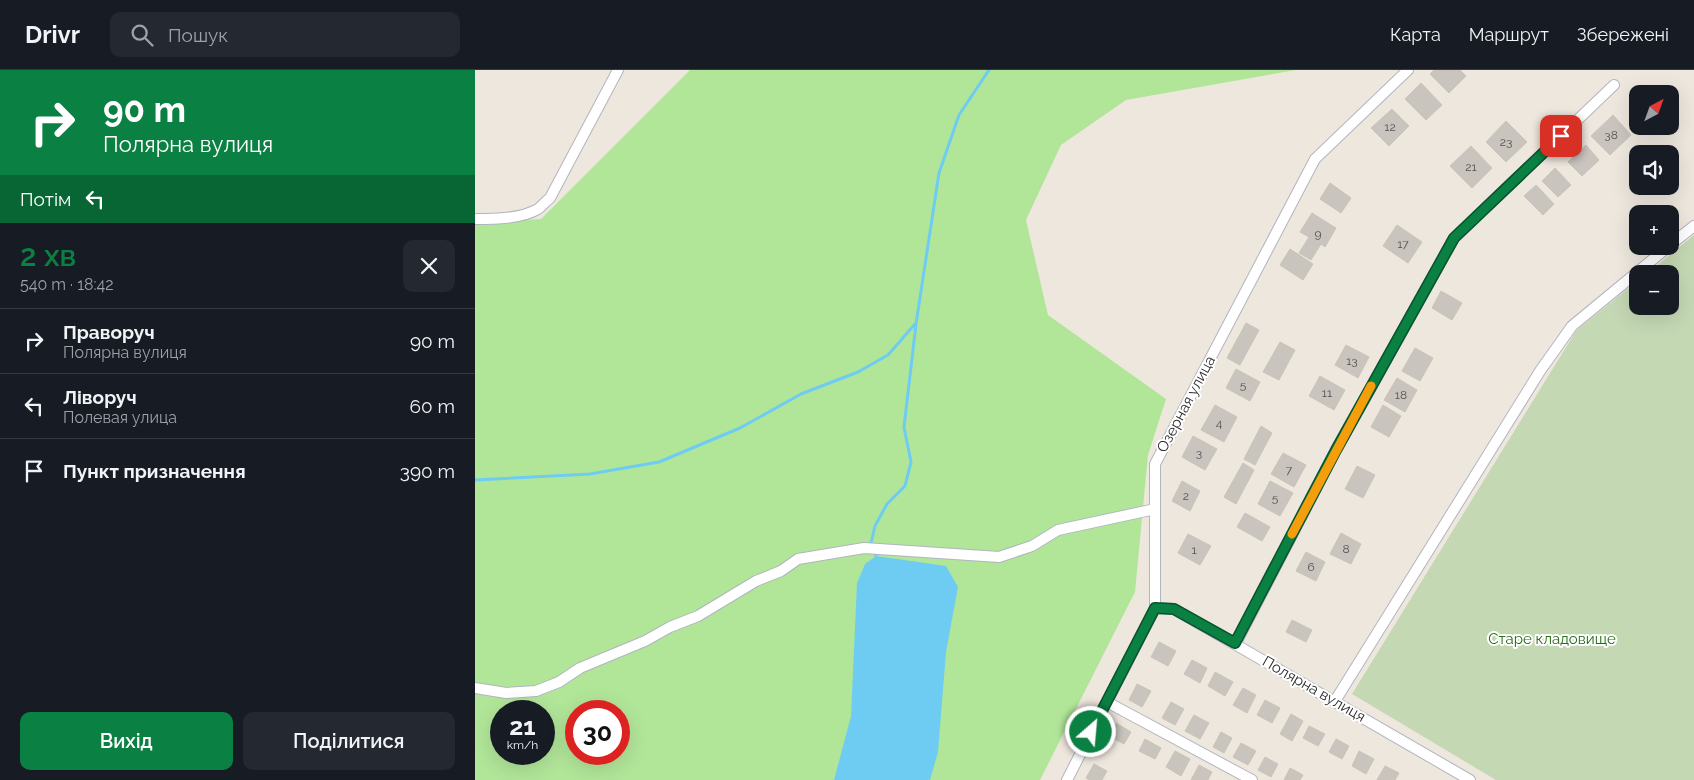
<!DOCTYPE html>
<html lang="uk">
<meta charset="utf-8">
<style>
:root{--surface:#171b24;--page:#242831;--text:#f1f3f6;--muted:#9ea1a6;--line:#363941;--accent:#0b8043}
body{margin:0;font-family:Raleway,sans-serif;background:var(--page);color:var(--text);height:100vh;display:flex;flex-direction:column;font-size:19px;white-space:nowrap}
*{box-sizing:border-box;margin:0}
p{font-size:16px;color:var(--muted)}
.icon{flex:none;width:28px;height:28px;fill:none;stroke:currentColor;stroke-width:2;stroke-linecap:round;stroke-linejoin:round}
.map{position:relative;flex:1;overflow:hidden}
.side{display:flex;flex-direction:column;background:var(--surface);width:475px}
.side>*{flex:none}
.guide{background:#0b8043;color:#fff;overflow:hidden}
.needle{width:32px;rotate:41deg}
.tools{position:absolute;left:1154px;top:15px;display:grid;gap:10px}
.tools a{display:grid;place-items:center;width:50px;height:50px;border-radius:10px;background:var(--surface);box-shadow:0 5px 20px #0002;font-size:25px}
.speed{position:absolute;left:15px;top:630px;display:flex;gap:10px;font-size:25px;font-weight:700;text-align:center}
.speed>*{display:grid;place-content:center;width:65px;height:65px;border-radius:50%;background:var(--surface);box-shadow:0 5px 20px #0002;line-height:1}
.speed small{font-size:12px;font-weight:400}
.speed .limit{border:8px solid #d22;background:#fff;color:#111}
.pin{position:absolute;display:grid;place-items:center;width:42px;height:42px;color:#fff;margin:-21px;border-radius:10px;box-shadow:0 2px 8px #0006}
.me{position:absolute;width:55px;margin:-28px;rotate:27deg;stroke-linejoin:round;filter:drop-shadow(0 0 4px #0008)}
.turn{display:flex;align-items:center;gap:18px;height:105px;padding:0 20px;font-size:22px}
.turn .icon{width:65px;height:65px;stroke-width:2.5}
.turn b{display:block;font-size:35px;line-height:42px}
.then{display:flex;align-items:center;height:48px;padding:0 20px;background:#0003;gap:10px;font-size:19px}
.round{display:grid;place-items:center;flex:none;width:52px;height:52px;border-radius:10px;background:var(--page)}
.summary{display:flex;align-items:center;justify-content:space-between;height:85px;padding:0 20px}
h1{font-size:30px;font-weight:600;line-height:38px;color:var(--accent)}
.action{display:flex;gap:10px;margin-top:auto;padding:10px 20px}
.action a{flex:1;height:58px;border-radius:10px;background:var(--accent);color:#fff;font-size:20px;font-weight:600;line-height:58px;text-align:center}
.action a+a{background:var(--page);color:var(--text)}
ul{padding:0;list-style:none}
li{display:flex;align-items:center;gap:15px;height:65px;padding:0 20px;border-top:1px solid var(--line)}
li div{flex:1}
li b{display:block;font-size:19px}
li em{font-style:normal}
header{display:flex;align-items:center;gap:30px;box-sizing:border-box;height:70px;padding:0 25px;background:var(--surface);border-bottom:1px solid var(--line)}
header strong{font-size:24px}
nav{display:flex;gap:28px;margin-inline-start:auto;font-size:18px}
.search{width:350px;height:45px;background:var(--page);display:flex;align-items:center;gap:12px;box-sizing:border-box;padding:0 18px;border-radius:10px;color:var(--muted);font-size:19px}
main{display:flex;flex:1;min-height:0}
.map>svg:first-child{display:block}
.green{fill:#b1e699;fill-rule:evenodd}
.cemetery{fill:#c5d8b4}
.water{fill:#6eccf2}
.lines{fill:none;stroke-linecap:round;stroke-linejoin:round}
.stream{stroke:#6eccf2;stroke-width:3}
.building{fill:#c9c4bd;stroke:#cac4b7}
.minor-casing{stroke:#b2b4c0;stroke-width:12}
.minor{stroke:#fff;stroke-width:10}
.route-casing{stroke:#07532c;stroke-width:12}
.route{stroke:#0b8043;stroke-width:9}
.slow{stroke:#f59e0b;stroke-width:9}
.labels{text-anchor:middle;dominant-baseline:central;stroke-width:4;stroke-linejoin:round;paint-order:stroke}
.number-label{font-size:12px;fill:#535250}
.street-label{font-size:15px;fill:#2c2c2c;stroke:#fff}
.park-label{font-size:15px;fill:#276c18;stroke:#fff}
</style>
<header>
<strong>Drivr</strong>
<div class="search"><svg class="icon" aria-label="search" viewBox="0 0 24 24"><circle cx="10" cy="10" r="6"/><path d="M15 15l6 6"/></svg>Пошук</div>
<nav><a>Карта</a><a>Маршрут</a><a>Збережені</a></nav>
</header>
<main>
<section class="side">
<div class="guide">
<div class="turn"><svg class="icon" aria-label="right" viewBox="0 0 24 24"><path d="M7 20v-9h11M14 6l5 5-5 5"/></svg><div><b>90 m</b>Полярна вулиця</div></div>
<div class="then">Потім<svg class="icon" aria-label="left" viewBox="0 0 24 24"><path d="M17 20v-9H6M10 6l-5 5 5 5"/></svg></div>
</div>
<div class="summary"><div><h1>2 хв</h1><p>540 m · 18:42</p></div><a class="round"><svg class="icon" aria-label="close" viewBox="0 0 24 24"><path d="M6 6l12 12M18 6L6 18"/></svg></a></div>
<ul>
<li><svg class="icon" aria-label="right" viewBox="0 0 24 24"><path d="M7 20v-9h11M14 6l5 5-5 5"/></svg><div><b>Праворуч</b><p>Полярна вулиця</p></div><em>90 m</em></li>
<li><svg class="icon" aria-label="left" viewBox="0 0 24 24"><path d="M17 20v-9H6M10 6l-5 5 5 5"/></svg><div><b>Ліворуч</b><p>Полевая улица</p></div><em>60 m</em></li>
<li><svg class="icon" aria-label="arrive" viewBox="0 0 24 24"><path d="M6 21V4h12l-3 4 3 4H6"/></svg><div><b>Пункт призначення</b></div><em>390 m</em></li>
</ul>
<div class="action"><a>Вихід</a><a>Поділитися</a></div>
</section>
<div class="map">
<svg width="1219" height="710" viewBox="0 0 1219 710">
<rect width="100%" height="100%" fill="#eee7de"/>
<path class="green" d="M215 0H821L651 30 586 75 551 150 573 245 691 329 673 385 660 522 565 710H0V153L66 149ZM26 641H69V684H26ZM101 641H144V684H101Z"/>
<path class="cemetery" d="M1219 165V710H1021L877 624 1101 261 1162 211V236H1195V204H1172Z"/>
<path class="water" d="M401 486 471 496 483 517 471 582 463 682 455 710H359L376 646 382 513 390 494Z"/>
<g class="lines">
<path class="stream" d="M0 410 115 404 184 392 265 358 326 324 383 302 413 285 440 254
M401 486 396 473 400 456 412 434 430 416 436 392 429 357 441 254 464 103 484 45 514 0"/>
</g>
<path class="building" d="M959 0H985L991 6 974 23 955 4Z
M946 13 967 35 951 50 930 29Z
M917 39 934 56 914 76 896 58Z
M1138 45 1156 65 1135 85 1116 66Z
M1031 51 1052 72 1031 92 1011 72Z
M1111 75 1124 90 1107 106 1093 92Z
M996 76 1017 98 997 118 975 96Z
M1080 98 1096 115 1083 127 1067 111Z
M855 113 876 128 866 143 845 129Z
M1061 115 1079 134 1068 145 1049 126Z
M837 143 861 158 850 177 846 174 836 190 824 183 834 167 825 162Z
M922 155 947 172 933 193 908 176Z
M815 179 838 194 828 210 805 195Z
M966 221 987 233 977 250 957 238Z
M771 253 784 260 765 295 752 288Z
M805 272 820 280 804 310 788 302Z
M871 275 894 287 883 308 860 295Z
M940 278 958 288 945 311 927 301Z
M761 299 785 312 775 331 751 318Z
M845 306 870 320 859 340 834 326Z
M922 308 942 320 930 342 909 330Z
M740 335 762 347 749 372 726 360Z
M908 335 926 346 914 367 896 357Z
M786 356 797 363 780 395 769 389Z
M718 366 742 379 730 400 707 387Z
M808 383 831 395 819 417 796 404Z
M768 393 779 400 761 434 749 427Z
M882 396 900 405 888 428 870 419Z
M707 411 725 421 715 441 697 431Z
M795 411 818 423 805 446 783 434Z
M770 443 795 457 787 471 762 457Z
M866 463 886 474 876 494 855 484Z
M713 464 736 476 725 495 703 483Z
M831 482 850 492 841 511 821 501Z
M817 550 837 560 831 572 811 562Z
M684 572 701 581 693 596 676 587Z
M717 590 732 598 725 613 709 604Z
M740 602 758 612 750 626 733 616Z
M662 614 676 621 667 637 654 630Z
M768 618 781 625 772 643 758 635Z
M790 630 805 638 797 653 782 645Z
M696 632 709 639 700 655 687 648Z
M816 644 828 651 817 671 805 664Z
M719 645 734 653 725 669 710 661Z
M641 653 656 662 649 674 634 666Z
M834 656 850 664 843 676 828 668Z
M746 662 757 668 749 683 738 677Z
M670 669 686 678 680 689 664 681Z
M861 669 874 676 867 689 854 682Z
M766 673 781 681 773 695 758 687Z
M700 681 715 689 706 706 691 697Z
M884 681 899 689 891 704 877 696Z
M790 687 803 694 796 707 783 700Z
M619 694 632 701 627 710H615L611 708Z
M724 695 737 702 733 710H716Z
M910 696 924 703 920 710H902Z
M815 698 828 705 825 710H809Z"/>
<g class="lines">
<g class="minor-casing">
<path id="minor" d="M0 149C19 149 46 149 63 139 67 136 71 131 75 128L143 0
M1195 175 1219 156
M680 538 699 539 995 710
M761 573 861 380 979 168 1139 15
M0 618 31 623 61 621 84 612 105 598 170 571 195 557 223 546 281 511 306 501 323 489 389 478 524 487 557 476 583 460 680 439
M860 631 1065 301 1097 256 1194 176
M632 632 777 710
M592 710 680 538V394L840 89 933 0"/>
</g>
<use href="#minor" class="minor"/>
</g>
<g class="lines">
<g class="route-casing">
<path id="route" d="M616 662 680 538 699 539 760 573 861 380 979 168 1086 66"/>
</g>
<use href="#route" class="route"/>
<path class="slow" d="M817 464 896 316"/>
</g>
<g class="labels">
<g class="number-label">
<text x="915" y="57">12</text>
<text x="1136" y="65">38</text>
<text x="1031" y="72">23</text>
<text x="996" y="97">21</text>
<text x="843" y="164">9</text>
<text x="928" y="174">17</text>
<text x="877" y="291">13</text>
<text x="768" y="315">5</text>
<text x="852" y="323">11</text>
<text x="926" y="325">18</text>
<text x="744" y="353">4</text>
<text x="724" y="383">3</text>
<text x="814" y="400">7</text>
<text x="711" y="426">2</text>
<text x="800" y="428">5</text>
<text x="871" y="479">8</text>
<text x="719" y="480">1</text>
<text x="836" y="497">6</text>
</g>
<g class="street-label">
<text transform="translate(711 334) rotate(-62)">Озерная улица</text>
<text transform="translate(839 619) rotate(30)">Полярна вулиця</text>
</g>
<g class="park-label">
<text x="1077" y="569">Старе кладовище</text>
</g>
</g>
</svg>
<div class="tools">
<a><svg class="needle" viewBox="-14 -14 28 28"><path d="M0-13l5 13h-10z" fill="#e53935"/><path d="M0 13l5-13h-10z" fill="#9ea1a6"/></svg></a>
<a><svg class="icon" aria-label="sound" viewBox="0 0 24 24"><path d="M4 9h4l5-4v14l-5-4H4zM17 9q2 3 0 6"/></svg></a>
<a>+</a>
<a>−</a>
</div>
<div class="speed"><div>21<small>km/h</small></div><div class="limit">30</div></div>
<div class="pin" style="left:1086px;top:66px;background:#d93025"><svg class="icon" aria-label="arrive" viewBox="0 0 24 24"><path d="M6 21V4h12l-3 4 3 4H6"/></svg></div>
<svg class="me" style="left:616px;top:662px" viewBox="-20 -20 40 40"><circle r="17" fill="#0b8043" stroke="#fff" stroke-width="3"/><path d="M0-11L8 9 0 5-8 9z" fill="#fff"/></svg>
</div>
</main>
